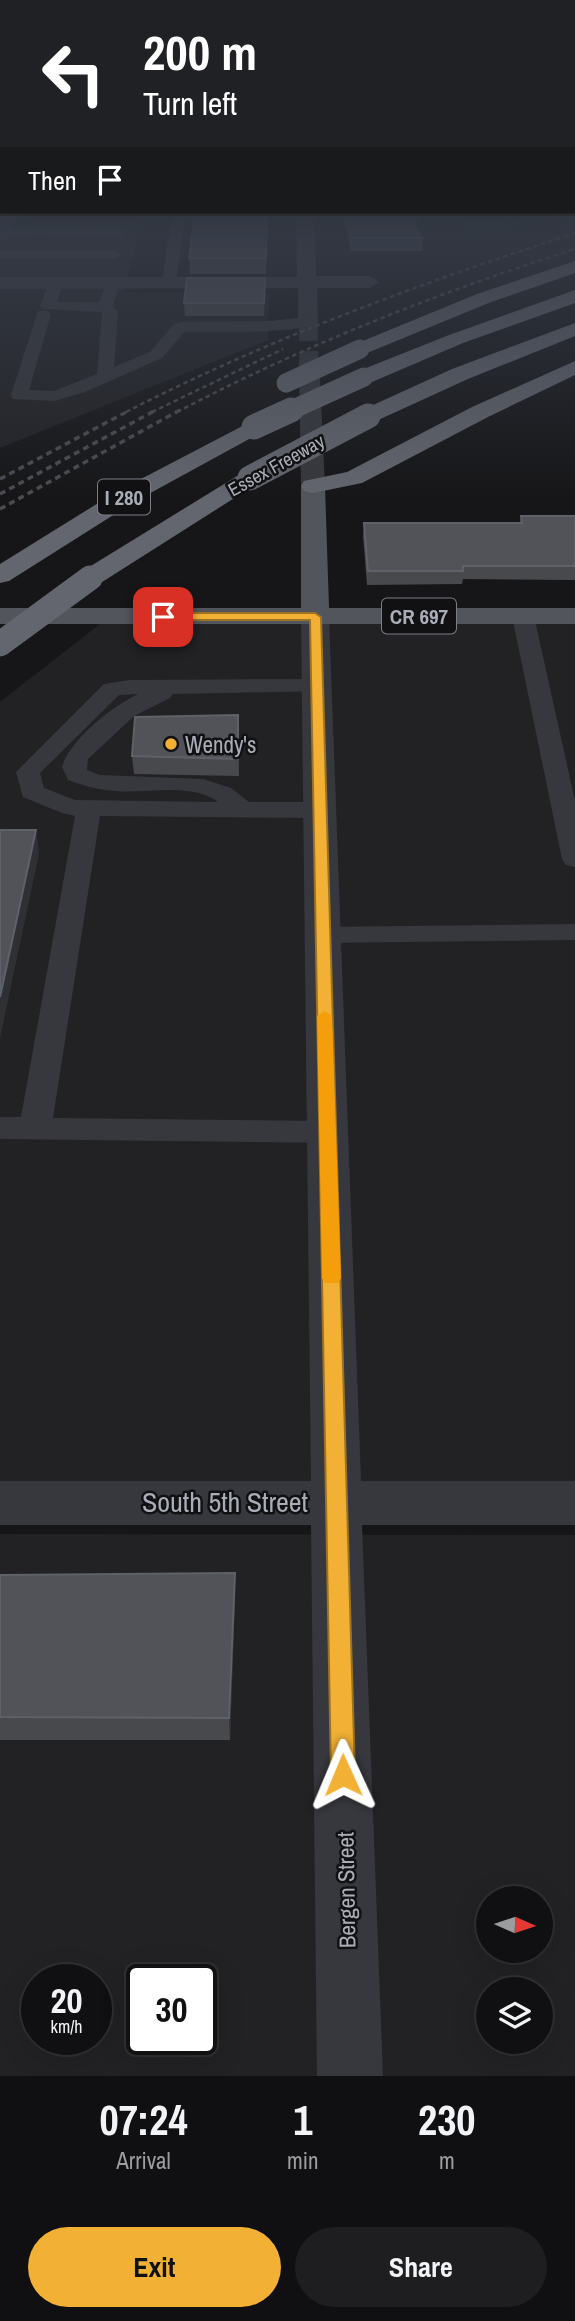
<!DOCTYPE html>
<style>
:root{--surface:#101012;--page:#1e1e20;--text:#f1f3f6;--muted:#9c9d9f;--line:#303032;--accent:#f2b134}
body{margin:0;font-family:"Archivo Narrow",sans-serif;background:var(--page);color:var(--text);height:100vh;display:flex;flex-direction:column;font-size:26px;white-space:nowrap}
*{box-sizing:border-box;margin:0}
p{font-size:23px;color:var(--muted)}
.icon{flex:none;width:38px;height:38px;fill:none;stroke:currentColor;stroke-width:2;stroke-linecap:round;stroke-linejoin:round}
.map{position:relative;height:2076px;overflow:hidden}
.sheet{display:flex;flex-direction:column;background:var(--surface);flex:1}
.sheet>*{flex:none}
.top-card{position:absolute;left:0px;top:0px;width:576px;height:214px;box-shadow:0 7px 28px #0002,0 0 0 2px var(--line);background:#202124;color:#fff;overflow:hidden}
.needle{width:46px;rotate:93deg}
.buttons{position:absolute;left:476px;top:1886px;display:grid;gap:14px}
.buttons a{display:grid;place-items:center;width:77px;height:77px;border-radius:50%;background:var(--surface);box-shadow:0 7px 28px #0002,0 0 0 2px var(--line);font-size:35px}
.speed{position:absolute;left:21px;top:1964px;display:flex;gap:14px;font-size:35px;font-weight:700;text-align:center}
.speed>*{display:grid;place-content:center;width:91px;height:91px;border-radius:50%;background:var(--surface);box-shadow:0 7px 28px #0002,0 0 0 2px var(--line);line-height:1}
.speed small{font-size:18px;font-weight:400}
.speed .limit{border:4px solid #111;border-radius:10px;background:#fff;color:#111}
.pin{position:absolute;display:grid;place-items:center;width:60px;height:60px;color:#fff;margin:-30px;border-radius:14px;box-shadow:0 4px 10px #0006}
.me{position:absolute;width:77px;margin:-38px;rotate:359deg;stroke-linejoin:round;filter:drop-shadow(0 0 5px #0008)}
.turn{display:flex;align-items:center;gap:24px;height:147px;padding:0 28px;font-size:32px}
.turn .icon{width:91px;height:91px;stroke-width:2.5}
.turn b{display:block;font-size:49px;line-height:60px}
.then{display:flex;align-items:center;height:66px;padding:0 28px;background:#0003;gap:14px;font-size:26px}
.eta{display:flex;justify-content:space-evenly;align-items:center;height:119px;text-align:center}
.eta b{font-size:42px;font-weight:800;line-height:49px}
.primary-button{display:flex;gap:14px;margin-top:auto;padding:14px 28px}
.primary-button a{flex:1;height:80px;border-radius:42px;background:var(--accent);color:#111;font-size:28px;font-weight:800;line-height:80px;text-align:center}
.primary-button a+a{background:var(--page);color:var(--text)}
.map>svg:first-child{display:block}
.built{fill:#222225;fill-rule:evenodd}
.green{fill:#1e261f}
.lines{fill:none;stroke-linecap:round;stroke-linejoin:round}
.street-tunnel{stroke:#333438;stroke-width:19;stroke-dasharray:19 10;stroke-linecap:butt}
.lane{fill:#37383d;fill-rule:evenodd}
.street{fill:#37383d;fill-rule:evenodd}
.primary{fill:#53555c;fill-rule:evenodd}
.highway{fill:#63666e;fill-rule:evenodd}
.rail-far1{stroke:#4a4c52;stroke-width:2.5;stroke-dasharray:4.5 3.5;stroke-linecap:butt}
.rail{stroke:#4a4c52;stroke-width:3.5;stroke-dasharray:6 4.5;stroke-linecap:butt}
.highway-bridge-far1{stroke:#63666e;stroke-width:19}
.highway-bridge{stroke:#63666e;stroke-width:25}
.wall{fill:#47494d}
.shaded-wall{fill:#2f3033}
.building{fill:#525359;stroke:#5f6168;stroke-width:2}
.route{fill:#f2b134;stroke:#9d7322;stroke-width:2}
.slow{fill:#f59e0b}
.poi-dot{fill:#f2b134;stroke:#111113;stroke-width:2.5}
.labels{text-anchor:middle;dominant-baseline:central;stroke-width:5;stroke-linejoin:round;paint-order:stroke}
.far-street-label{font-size:19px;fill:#a8adb8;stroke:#111113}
.shield{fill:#111113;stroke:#7b7e86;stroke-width:2}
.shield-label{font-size:21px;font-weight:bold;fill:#a8adb8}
.poi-label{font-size:23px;fill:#a8adb8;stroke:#111113;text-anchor:start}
.street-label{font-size:23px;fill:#a8adb8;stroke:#111113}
.near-street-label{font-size:28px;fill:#a8adb8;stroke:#111113}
</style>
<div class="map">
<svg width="575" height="2076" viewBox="0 0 575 2076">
<rect width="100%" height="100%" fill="#161618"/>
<path class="built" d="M0 208 2 212H144L124 292 269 293 268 340 0 448Z
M575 618V1491L0 1489V702L105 620Z
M0 1534 575 1535V2076H0ZM488 1899H541V1951H488ZM37 1979H96V2039H37ZM142 1979H201V2039H142ZM488 1990H541V2042H488Z"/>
<path class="green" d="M460 212H565L467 240Z"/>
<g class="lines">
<path class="street-tunnel" d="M308 322 309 360"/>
<path class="lane" d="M172 212H186L176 282 169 286 162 282Z
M0 228 121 229 128 233 121 237 2 236Z
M0 251H115L122 255 115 259H0Z
M56 278 63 282 57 302H99L108 279 113 278 120 282 113 307 118 311 114 367 150 352 174 324 180 322 269 321 308 317 316 322C303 335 207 331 184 332L162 358 85 392 55 401 13 399 11 395 38 311H48L51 314 29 390 54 391 97 374 102 312 43 309 40 306 49 282Z
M523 610 531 611 534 616 575 801V867L566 865 562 859 512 616 515 611Z
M316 679 324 681 327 686 324 691 173 694 170 698 134 716 88 759 87 770 100 775 203 779 231 788 249 802H320L329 805 333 810 329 815 320 818 100 816 53 1118 328 1121 339 1124 344 1132 339 1140 328 1143 0 1139V1117H21L75 816 62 813 23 797 16 772 104 684 129 680ZM138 694C113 706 70 739 62 767L68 780C84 786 99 790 116 791 147 794 190 782 218 802L75 800 44 788 40 773 119 695Z
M575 924V940L322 943 312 941 308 935 312 929 322 927Z"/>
<path class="street" d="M2 212H19L9 236 0 241Z
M296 212H314L316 276H370L379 282 370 288H317L318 322 315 326H301L298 322V288L0 289V277H297Z
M309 354 316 356 319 360 325 486 322 491 313 493 304 491 301 486 299 360 302 356Z
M315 609 325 611 329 617 361 1481H575V1525H362L383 2076H317L311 1525H0V1481H311L301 617 305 611Z"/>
<path class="primary" d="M313 479 322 481 325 486 329 608H575V624H0V608H301V486L304 481Z"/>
<path class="highway" d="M575 261V273L491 302 367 353H353L350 349 353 345 477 294Z
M575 290V303L463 343 372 382H356L353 377 356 372 449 335Z
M575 323V336L468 379 376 421H360L357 416 360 411 452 369Z
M575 361V375L488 417 362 483 313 493 304 491 301 486 304 481 347 472 472 407Z
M254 420 262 422 265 427 262 432 134 502 9 581 0 583V564L116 492Z
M250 471 258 473 262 478 258 483 99 584 90 586 81 584 77 578 81 572 242 473Z"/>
<path class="rail-far1" d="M126 412C270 338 422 283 575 233
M152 412 283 349
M177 412C307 344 435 294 575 249"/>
<path class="rail" d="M0 479 130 410
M0 494 156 410
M0 509 180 410"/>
<path class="highway-bridge-far1" d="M286 383 360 349
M287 412 364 377"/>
<path class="highway-bridge" d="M254 427 291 410
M250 478 368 416
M0 644 90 578"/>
</g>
<path class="wall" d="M195 212H268L266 274H190L189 258Z
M342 212H419V224H412L423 238 422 251H351Z
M265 291 264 316H185L184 303Z
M521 516H575V580L463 579 462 584 367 585 363 536 364 523H520Z
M238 715 239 776 134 774 132 756Z
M235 1573V1596L230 1740H0V1575Z"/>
<path class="shaded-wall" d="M36 830 39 854 0 1038V997Z
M235 1573V1596L230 1740 229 1718Z"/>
<path class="building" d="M195 212H267L266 258H189Z
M345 212H417H404L423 238H352Z
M187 278H265L264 303H184Z
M521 516H575V566H463V571H368L364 523H522Z
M238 715V759L132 756 135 717Z
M0 830H36L0 997Z
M235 1573 229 1718 0 1717V1575Z"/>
<linearGradient id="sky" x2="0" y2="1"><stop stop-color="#0c0c0d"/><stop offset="0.42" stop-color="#363c48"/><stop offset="1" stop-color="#363c48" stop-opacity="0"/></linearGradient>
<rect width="575" height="498" fill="url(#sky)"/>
<path class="route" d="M315 613 321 617 355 1775 351 1783 343 1787 335 1783 331 1775 310 620H163L157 617 163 613Z"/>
<path class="slow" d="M325 1011 332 1016 341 1278 338 1283H325L322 1278 317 1016Z"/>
<circle class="poi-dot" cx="171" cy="744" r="7"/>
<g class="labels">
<g class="far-street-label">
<text transform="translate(276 465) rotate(-29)">Essex Freeway</text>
</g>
<g class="shield">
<rect x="98" y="479.5" width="52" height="35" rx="5"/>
<rect x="382" y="598.5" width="74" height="35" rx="5"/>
</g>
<g class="shield-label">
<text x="124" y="497">I 280</text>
<text x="419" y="616">CR 697</text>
</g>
<g class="poi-label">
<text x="185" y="744">Wendy's</text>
</g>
<g class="street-label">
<text transform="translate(346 1890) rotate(-91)">Bergen Street</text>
</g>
<g class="near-street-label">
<text x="225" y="1502">South 5th Street</text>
</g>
</g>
</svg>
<div class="buttons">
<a><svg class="needle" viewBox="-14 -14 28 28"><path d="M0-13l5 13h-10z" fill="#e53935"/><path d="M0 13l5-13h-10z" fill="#9c9d9f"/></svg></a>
<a><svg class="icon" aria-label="layers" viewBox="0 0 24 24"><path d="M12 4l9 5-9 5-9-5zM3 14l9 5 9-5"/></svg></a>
</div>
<div class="speed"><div>20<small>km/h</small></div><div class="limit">30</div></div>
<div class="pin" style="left:163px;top:617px;background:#d93025"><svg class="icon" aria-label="arrive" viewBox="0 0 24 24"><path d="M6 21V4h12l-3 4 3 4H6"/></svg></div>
<svg class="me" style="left:343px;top:1775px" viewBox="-20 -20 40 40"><path d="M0-17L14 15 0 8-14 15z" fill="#f2b134" stroke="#fff" stroke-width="4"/></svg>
<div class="top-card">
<div class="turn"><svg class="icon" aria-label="left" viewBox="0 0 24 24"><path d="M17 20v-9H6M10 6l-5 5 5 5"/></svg><div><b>200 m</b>Turn left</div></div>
<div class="then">Then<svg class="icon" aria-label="arrive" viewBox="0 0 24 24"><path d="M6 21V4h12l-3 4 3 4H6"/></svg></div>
</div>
</div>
<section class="sheet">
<div class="eta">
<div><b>07:24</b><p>Arrival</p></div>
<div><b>1</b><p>min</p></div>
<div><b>230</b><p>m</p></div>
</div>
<div class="primary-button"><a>Exit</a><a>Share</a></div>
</section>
